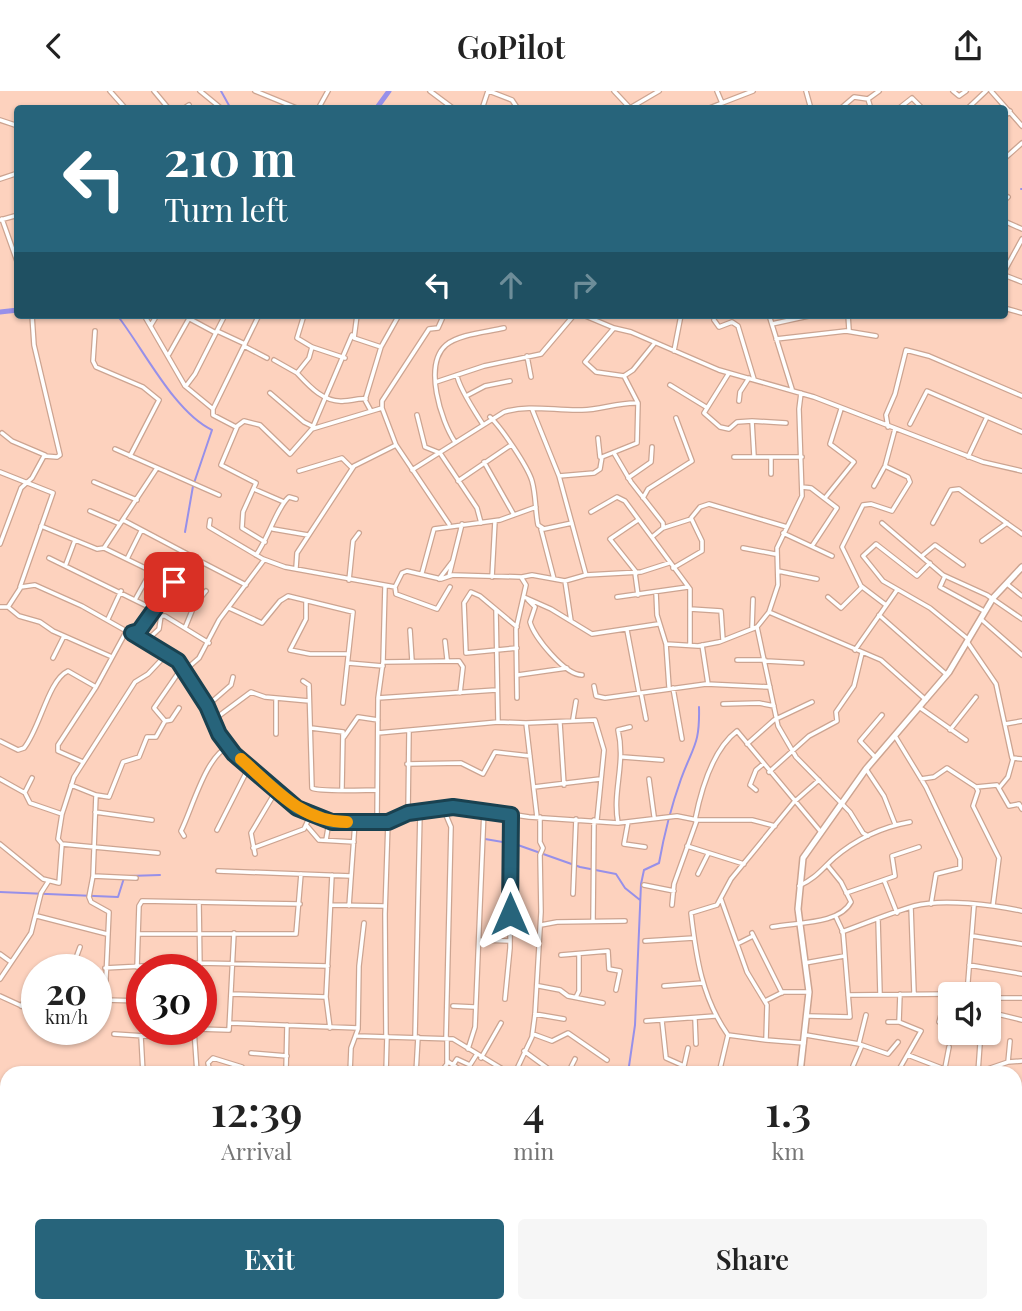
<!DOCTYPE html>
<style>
:root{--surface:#fff;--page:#f6f6f6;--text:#222;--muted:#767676;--accent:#27647b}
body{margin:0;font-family:"Playfair Display",serif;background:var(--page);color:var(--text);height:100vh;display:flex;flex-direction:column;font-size:26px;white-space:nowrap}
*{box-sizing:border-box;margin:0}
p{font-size:23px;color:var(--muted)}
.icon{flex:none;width:38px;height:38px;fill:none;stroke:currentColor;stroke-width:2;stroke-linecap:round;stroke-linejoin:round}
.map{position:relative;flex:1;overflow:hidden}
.drawer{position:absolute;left:0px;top:975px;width:1022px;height:247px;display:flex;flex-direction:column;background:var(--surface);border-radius:21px 21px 0 0;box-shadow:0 2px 5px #0004}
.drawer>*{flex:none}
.guide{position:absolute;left:14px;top:14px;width:994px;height:214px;border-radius:7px;box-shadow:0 2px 5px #0004;background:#27647b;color:#fff;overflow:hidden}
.tools{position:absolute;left:938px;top:891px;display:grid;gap:14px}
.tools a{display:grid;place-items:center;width:63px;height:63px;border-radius:7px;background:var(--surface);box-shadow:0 2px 5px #0004;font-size:35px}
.speed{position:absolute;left:21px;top:863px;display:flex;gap:14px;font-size:35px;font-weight:700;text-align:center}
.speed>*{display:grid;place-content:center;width:91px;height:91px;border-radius:50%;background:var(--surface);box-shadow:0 2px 5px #0004;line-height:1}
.speed small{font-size:18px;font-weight:400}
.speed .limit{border:10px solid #d22;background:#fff;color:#111}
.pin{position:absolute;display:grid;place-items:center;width:60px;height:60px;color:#fff;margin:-30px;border-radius:14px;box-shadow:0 4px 10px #0006}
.me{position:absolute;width:77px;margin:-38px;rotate:0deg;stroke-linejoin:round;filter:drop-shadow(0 0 5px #0008)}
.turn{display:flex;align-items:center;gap:24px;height:147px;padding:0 35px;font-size:32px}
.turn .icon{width:91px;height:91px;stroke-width:2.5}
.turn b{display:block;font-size:49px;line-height:60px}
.lanes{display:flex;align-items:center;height:66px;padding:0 35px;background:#0003;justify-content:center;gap:35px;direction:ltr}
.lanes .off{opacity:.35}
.eta{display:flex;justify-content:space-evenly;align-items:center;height:119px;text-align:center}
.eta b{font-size:42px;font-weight:600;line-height:49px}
.cta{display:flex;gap:14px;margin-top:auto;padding:14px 35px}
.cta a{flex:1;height:80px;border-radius:7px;background:var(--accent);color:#fff;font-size:28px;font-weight:600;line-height:80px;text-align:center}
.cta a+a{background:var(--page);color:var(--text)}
header{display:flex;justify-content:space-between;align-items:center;height:91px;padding:0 35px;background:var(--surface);font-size:32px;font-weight:600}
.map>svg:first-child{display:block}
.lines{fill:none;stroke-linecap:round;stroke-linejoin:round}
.stream{stroke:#9790e9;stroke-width:2}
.river{stroke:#9790e9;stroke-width:5}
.minor-casing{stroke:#cca491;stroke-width:6}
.tertiary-casing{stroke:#cca491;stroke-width:8}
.primary-casing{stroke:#cca491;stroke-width:10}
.minor{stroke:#fff;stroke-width:3.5}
.tertiary{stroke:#fff;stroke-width:5}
.primary{stroke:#fff;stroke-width:7}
.route-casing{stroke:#194150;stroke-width:18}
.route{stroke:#27647b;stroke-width:12}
.slow{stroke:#f59e0b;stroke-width:12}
</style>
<header><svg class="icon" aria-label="back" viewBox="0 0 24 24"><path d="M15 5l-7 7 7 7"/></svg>GoPilot<svg class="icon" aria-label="share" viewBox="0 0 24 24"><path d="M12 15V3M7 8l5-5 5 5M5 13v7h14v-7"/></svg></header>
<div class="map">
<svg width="1022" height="1220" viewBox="0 0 1022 1220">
<rect width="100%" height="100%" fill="#fdd2be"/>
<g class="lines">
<path class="stream" d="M221 0 231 18
M1021 98H1022
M117 224C143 257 174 321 212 339L193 395 185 441
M485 748 515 753 580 776 616 783 625 797 640 809
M129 785 160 784
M0 801 118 806 124 787
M628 982 635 934 641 793 644 779 659 772C664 744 671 716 681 688 693 655 700 654 699 616
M585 1214 586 1220
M128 1220 129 1214"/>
<path class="river" d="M376 18 389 0
M0 221 18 219"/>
<g class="minor-casing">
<path id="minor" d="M110 0 126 18
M154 0 169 18
M200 0 222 18
M255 0 299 18
M430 0 454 18
M489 0 512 9 518 18
M614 0 629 16
M806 0 811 18
M953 0 959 5 966 0
M991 0 1022 35
M868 8 871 18
M722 12 753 0
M630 17 659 0
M183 18 189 14
M318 18 328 0
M482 18 488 0
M707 18 722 12 717 0
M840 18 854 6 868 8 879 0
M898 18 912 7 923 18
M967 18 986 0
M1004 26 1010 20
M0 29 18 35
M1004 68 1022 52
M0 88 18 82
M1004 110 1008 106
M2 128 18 173
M0 129 18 124
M1004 130 1022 138
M1004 181 1022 148
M1004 184 1022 191
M1004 217 1022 222
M144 224 185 295 213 318V324L236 336 244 330 260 334 290 363 312 338 352 244
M304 224 297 247 312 256 345 267
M326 224H333
M357 224 354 247 381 256 365 309 371 320
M583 224 614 237
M769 224 792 298
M848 224 849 239
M190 228 216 242
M714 229 719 236 732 231 738 235 754 288
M772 233 813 224H832
M151 234 157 224
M95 240 93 270 96 276 143 296 159 309 130 365
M217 240 245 253
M776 248 846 240 876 245
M244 255 267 267
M312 256 309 267 297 282C309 295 324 312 344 310 351 310 358 307 366 308
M381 256 399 224
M674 260 681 224
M169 263 191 224
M527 265 531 286
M274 269 297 282
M729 282 704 322 720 336 729 338 737 331 752 330 754 365
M457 284C458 295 475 321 482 332
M624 285 633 279 654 253
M436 291 484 275 541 263 574 224
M670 294 706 316
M186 295 195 283 225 224
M270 302 304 331 312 335
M468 304 485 295 510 290
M739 310 740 301 749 287
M382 317 396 354 449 433
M382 317V310L429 238 438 237 442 228
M213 318 259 224
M532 318 559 385 586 484
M417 324 425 356 440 362
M490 326C501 336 528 376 532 390 536 404 535 419 538 434L544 438 572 432
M752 330 786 332
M910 333 927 300 1022 341
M237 336 221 374 256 392 243 421 242 437 265 451
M888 336 886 324 895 303 906 259 929 265 1022 305
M312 338 382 317
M2 342 12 350 45 364
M598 347 600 366
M455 351C441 330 423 274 446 254 459 243 488 241 504 237
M115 358 219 404
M440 362 477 417 481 432
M614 362 631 391 663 432V437L652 446
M734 366H802
M771 366V383
M968 366 987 326
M484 371 514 424
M885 375 908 386 910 391 892 420 871 413 863 414 842 456 861 495 886 514
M412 379 504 321C530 313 555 320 582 319 601 319 618 311 638 312
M299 380 342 367 352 377
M0 381 53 402 20 496
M559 385 594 382 600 378 602 366 637 352 638 312 624 285 596 281 585 271 614 237 631 241 719 279 814 306 983 371 1022 380
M628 387 651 371 652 356
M458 390 511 354
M94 391 137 409
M874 395 885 375 895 338
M802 396 811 397 837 417 812 455
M254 398 284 411
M643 407 648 398 692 370 676 327
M825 407 854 371 830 353 841 318
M90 420 120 433
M591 421 617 406 625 410 690 498V554
M123 429 193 466
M210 429 209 436 263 468 285 476 395 496 402 482 407 480 441 488 453 484 521 486 526 494 516 538 517 607
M882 432 943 484 987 504 1022 528
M933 432 951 399 959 398 1022 443
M41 435 97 458 104 457 174 491
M663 437 691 428
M273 438 308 444
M541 438 554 488 565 490
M783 442 832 465
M982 450 1007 432
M0 453 21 397 32 387 44 365 57 366 60 364 34 254 32 224
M104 457 157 377
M743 457 775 463
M256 464C268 448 277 416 289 406L296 408
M923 464 935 454 963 474
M49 467 153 518
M127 468 141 440
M930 472 917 485 876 453 863 465 883 490 930 517 968 548
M66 473 75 449
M296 477 297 462 354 375 396 354
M673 477 702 460V450L691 427 700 416 709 413 787 436
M778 480 817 488
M422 482 434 438 500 429 536 416
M635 482 638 504
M637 482 610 448 638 429
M449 485 462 433
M945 485 940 496 984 520
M492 486 495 430
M522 486 532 484 554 488
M439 488 452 471
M349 489 353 450 359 442
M1007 493 1022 505
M395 496 396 503 437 518 450 496
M656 501 657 524 666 553 698 555 719 551 757 536 769 521 778 494 777 457 802 405 799 318 801 302
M524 506 551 518 592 543 658 533
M617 506 688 496
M828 506 841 517 862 496
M136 507 151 480
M528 509 535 516 530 531C534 546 565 584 582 584
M306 511V528L290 559 310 563H348
M0 516H8L19 525 40 531 53 540 112 566
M8 516 21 496 35 494 82 515 176 568 207 615 221 648 234 663 292 714 330 731H388L408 722 462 716 529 726 618 732 677 725 697 729H752L775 735
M229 517 262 532 280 510 288 505 353 521 343 612
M690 518 721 520 723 549
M496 519 498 631
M769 521 881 569 926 609
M879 524 947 584
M108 528 121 500
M982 529 1022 564
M571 530 565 490 586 484 641 481 669 472
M757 536 778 635 796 666 850 721 863 742 868 745
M185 537 194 515 206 500
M752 537 753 508
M410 539 412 570
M627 539 639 602
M134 542 139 540 192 466 246 494
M445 550 447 568
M145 551 159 538 161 525H165L209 552
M968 552 996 593 1012 667 1022 668
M666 553 669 596
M702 554 708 593
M517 557 466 562 464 512 471 501 480 505 517 536
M855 559 897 499
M53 567 64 545
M737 569H765
M766 570 802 572
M383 571 459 570 463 576 460 602
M348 572 383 575
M183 581 199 567 219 529 264 469
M518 584 567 577
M303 590 309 594 312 697C318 701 365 699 376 699
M594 595 596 605 605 607 706 593 770 596
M673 597 682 648
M641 602 646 628
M378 607 496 599
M723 613 759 612 774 615
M207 615 231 594 233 586
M919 616 966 649
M573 628 576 610
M165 630 154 617 181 578
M212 630 251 601 265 606 309 610
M526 632 595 629 604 659 597 729
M560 632 564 694
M1005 633 1022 630
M311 637 343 641 342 697
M950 639 976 606
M378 642 498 631 526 632 537 726
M276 643V607
M895 645 926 696 960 768V777L936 783 931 813
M344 646 358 626 378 629
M0 650 18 659 24 657C40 638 48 589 68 580L96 596
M747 653 774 629 812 611
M623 666 662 669
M875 666 860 650 882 624
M83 671 58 660V654L96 596 127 539
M407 673 461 672 483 683 495 661 530 665
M866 678 884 705 895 733
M769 681 809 645 837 630 836 621 854 595 862 562
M0 688 25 702 30 712 62 723 58 748 62 753 158 762
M649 688 654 725
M921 688 934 686 947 677 976 696 997 694 1009 715 1019 713 1022 718
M71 694 96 704
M534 696 600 688
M976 696 978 700 973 715 999 767 993 814
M999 697 1008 686 1013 668
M756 699 750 694 756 679 763 673
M25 701 32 687
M443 717 451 736 446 947
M95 721 152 729
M408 722 409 641
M62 723 74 686 135 591 148 583 165 565
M695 729C701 699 712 659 737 640L821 741
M377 731 378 607 383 571 385 496
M628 731 624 753 645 756
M618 732C612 700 626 673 618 639L630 636
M307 735 319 749 354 751
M217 739 249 676
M184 745 181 740C192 718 206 665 228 656
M326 749 329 731
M0 753 43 788 59 792 62 753
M687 755 744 773
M253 757 304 738 311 723
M255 763 251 742 276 700
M218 780 351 785
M698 783 708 763
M93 785 136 787
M884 789 897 822
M644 794 674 800
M799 795C815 788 822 778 834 767 855 749 882 736 910 731
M846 802 895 785 892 765 919 756
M573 803 576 728
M721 808 747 881 767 914 766 949 804 952
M199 811 200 878
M331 814 385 815
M672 814 674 793 697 729
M349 815 355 731
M911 816 914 902
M37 825 107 843
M878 828 880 903
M593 830 594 729
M541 834 557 831 625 830
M772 836C796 831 839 834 851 811L841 791 828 775
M842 841C866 832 890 822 914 815 942 807 995 814 1022 820
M752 842 782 902
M138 843H296L301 783
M973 845 1022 853
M479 849 510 850
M645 850 694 847
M737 853 753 845
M0 863 11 871
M561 864 608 860 609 878 620 880 616 899
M805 872 844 865
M969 874 1022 883
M137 876 139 815 142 810 300 813
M105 877 199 872 328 875
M47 878 53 871 66 878
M72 878 80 856
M0 888 31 842 41 802 48 791
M96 895 105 897
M539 895 560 899 568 905 603 912
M664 895 703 892
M231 903 326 906
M947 903 939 931 950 938
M967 903 974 815
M848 904 950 903
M0 905 37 922
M576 906 579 900V864
M989 907H1022
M505 908 510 857 511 724
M105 909 109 821 91 811 89 806 93 785 96 704 109 706 123 671 139 666 147 646H156L165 630 171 629 179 617
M765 910 783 901H809
M96 913 105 909 142 910
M21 915 37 893
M453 915 474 916
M989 921 1022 929
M535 923 564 928
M808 925 850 926 843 841 836 826
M695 928 696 953
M646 930 715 925
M662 930 666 967 684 975V982
M888 931H899L921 940 897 982
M899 931 900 903
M231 932 358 937
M330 937 326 906 332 784
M46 938V940
M194 938 197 982
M198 938 229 939 234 842
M114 943 160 946 162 938
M533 943 552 950 568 942 607 969
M728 944 766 949
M806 944 859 953 888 963 898 951
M141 945 143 982
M357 945 453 948 509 982
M386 945 385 823 388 731
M415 946 420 722
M859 952 866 924
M468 958 475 936 484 719
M524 960 554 982
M251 962 287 965
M908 964 944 978
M481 967 501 932
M447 970 465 982
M1008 971 1022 970
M453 974 457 968 470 974 477 963
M684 975 688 957
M801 978 822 982
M286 980 287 934
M978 981 980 953
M210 982 208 972 213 967 242 976 245 982
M350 982 351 957 358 938 359 875 364 832
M386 982 387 945
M416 982 418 946
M440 982 447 973V947
M515 982 532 946 535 923 541 821 540 764 543 757 540 751V726
M568 982 575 968
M719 982 728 944C702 907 696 866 691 822L717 814 731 788 794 711 819 689
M767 982H794
M858 982 853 975 862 954
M944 982 949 956
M976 982 1008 971 1010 950
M1015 1026 1022 1007
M0 1031 7 1033
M1015 1054 1022 1057
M0 1066 7 1050
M0 1116 7 1115
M0 1180 7 1179
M1015 1208 1020 1209
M175 1214 192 1220
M327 1214V1220
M367 1214 375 1220
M522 1214 528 1220
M613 1214 614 1220
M711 1214 713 1220
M21 1220 23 1214
M56 1220 58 1214
M92 1220 94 1214
M206 1220 207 1214
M273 1220 274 1214
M400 1220 403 1214
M434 1220 436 1214
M463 1220 466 1214
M505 1220 510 1214
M551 1220 555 1214
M642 1220 643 1214
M834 1220V1214
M941 1220 942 1214
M977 1220 979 1214"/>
</g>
<g class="tertiary-casing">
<path id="tertiary" d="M800 982 809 901 798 818 803 767 866 678 949 581 993 507 1022 476
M748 1220 749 1214"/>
</g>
<g class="primary-casing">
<path id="primary" d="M1015 1141 1022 1137
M1015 1147 1022 1143
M871 1220 881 1214
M881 1220 891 1214"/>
</g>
<use href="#minor" class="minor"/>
<use href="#tertiary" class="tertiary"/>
<use href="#primary" class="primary"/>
</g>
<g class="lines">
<g class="route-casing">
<path id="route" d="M174 491 139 540 132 542 178 570 207 615 219 643 234 663 297 717 332 731H388L408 722 453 716 511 724 510 823"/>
</g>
<use href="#route" class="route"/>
<path class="slow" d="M241 668C273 696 301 731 347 731"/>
</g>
</svg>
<div class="tools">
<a><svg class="icon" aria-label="sound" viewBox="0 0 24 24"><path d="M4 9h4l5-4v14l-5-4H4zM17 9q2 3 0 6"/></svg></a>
</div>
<div class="speed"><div>20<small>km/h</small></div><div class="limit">30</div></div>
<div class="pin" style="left:174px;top:491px;background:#d93025"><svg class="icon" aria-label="arrive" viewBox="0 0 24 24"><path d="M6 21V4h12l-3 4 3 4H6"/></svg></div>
<svg class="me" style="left:510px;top:823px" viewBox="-20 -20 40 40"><path d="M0-17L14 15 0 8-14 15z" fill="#27647b" stroke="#fff" stroke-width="4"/></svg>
<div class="guide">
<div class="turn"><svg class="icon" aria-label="left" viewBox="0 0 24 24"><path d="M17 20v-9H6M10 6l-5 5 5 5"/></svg><div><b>210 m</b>Turn left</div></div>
<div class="lanes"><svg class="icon" aria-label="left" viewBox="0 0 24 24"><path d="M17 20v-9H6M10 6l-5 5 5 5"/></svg><svg class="icon off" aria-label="ahead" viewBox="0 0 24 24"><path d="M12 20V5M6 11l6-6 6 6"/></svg><svg class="icon off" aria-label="right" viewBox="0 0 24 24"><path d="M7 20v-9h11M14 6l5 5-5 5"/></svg></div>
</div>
<section class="drawer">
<div class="eta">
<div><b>12:39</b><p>Arrival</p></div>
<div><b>4</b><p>min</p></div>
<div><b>1.3</b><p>km</p></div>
</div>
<div class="cta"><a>Exit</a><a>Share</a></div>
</section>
</div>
